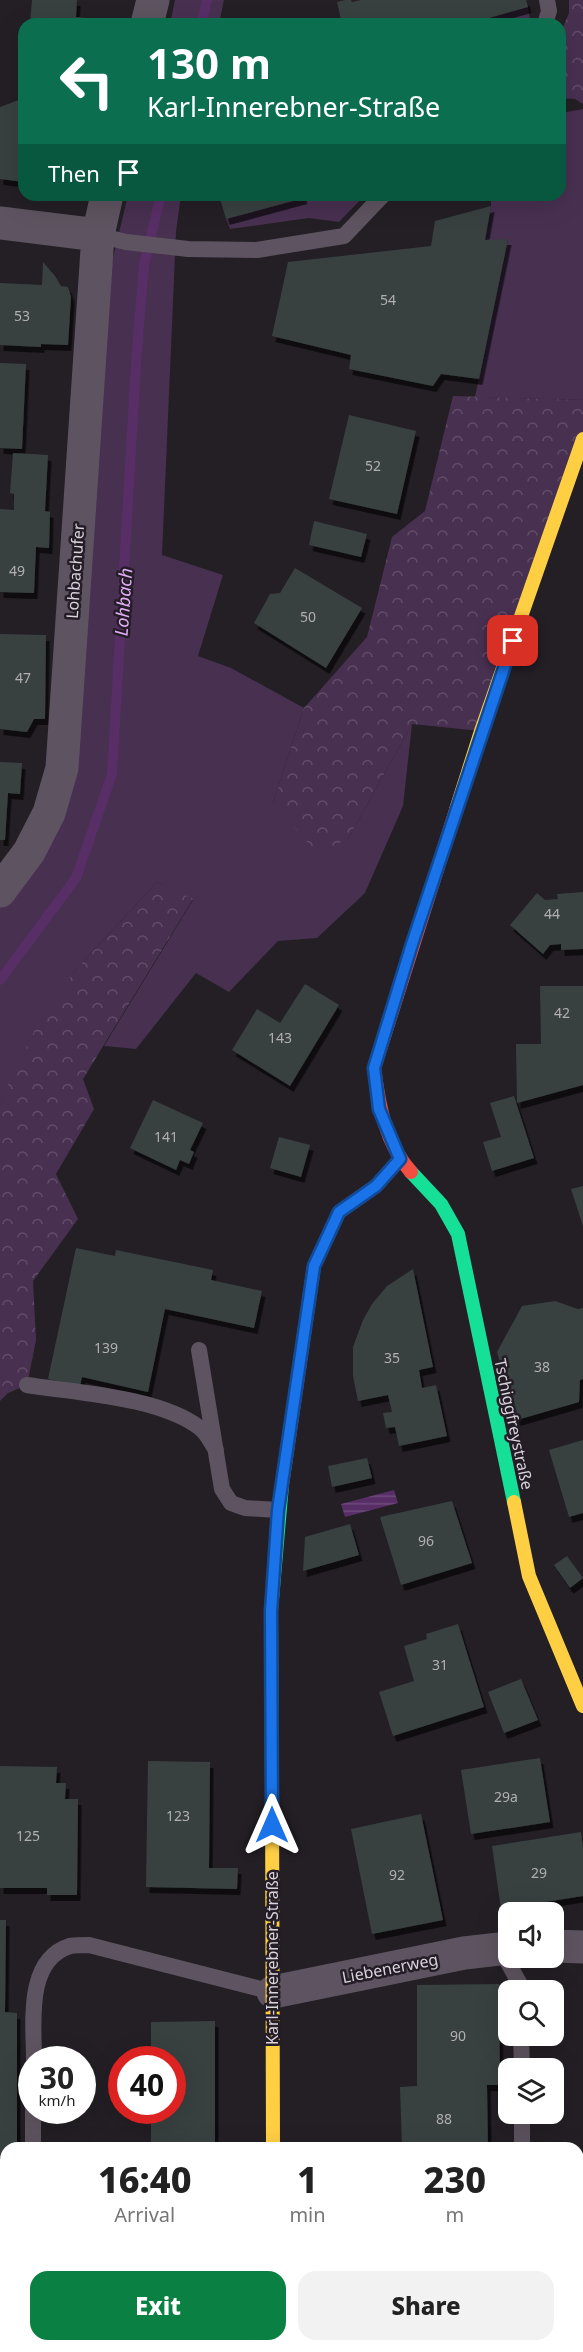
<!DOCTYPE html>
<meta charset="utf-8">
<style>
:root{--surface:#fff;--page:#f2f2f2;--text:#222;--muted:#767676;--accent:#0b8043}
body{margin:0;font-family:"Noto Sans",sans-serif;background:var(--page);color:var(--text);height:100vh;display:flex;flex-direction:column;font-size:22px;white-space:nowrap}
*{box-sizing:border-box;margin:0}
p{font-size:20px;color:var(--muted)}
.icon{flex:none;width:33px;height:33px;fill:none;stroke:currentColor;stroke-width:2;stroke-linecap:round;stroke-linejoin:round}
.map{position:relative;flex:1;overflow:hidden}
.panel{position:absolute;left:0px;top:2142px;width:584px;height:210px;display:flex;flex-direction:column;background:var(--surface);border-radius:18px 18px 0 0;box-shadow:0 6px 24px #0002}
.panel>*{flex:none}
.hud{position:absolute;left:18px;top:18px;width:548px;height:183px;border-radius:18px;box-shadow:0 6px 24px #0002;background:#0b6e4f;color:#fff;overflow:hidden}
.fabs{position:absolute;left:498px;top:1902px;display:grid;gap:12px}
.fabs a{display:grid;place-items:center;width:66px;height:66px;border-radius:12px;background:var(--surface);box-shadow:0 6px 24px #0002;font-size:30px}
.speed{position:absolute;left:18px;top:2046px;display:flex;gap:12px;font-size:30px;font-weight:700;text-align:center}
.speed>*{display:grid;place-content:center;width:78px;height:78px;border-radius:50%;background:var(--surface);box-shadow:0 6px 24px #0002;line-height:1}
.speed small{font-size:15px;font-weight:400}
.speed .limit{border:9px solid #d22;background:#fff;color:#111}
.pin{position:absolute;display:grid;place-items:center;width:51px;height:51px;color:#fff;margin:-26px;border-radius:12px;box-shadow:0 3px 9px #0006}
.me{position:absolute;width:66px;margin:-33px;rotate:0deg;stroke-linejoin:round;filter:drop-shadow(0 0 4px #0008)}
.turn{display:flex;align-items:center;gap:21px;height:126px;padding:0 30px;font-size:27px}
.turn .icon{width:78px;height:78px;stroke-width:2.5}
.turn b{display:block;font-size:42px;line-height:51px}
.then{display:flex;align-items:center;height:57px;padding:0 30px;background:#0003;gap:12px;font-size:22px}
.eta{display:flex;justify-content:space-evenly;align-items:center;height:102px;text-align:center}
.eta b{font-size:36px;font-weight:800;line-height:42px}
.action{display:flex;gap:12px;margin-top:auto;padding:12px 30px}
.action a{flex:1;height:69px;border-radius:18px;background:var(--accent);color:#fff;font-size:24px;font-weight:800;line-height:69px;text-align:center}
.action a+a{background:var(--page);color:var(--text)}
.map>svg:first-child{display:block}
.green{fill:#483051}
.forest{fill:url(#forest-crowns)}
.water{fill:url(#water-rules)}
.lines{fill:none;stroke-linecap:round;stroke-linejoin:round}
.stream{stroke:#582e67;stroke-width:10}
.building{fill:#384040;filter:url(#shadow)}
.lane{stroke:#5e5461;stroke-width:16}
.street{stroke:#5e5461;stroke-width:33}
.fast{stroke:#16e098;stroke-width:14}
.slow{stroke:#ffcf43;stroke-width:14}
.jam{stroke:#f24e42;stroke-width:14}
.route-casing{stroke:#114b97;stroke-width:15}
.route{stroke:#1a73e8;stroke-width:10}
.labels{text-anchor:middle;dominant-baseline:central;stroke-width:5;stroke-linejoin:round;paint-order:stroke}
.number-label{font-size:14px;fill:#b1afb4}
.street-label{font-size:16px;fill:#d9d4db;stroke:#241d27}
.water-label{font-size:18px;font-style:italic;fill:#e0adf4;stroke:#241d27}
</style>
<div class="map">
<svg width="583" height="2352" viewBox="0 0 583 2352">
<defs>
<pattern id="forest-crowns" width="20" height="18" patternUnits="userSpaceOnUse" patternTransform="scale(1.5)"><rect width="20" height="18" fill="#483051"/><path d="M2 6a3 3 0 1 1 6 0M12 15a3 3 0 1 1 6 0" fill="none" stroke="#624d69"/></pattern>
<pattern id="water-rules" width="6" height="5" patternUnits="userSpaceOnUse" patternTransform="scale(1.5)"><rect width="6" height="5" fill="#582e67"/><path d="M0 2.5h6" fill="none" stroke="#6f4b7c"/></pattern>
<filter id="shadow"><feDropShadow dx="3.5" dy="6" stdDeviation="0" flood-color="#0009"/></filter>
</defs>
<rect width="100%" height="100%" fill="#231f25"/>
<path class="green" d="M175 0H224L219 24H170Z
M528 7 530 19 526 24H468Z
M583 109V400L475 397 508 240H485L491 206V195H560V117L567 112Z
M128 195H181L176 232 162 555 223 575 198 656 231 668 304 708 273 803 348 839 412 724 403 806 365 893 317 938 278 941 229 992 196 973 136 1049 104 1046 193 900 157 882 73 973 0 1101V891L49 813 89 358Z
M303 195H365L339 222 309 218 230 229 226 219 303 198Z"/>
<path class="forest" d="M569 0H583V104L575 99 560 98V34L569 13Z
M453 396 583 400V439L481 731 412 724 348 839 317 853 273 803 304 708 367 637 392 537 425 511Z
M157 882 193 899 83 1079 94 1109 56 1174 78 1219 33 1281 36 1340 27 1385 8 1393 0 1401V1101L38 1024 73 973Z"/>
<path class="water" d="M394 1490 398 1503 345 1517 341 1504Z"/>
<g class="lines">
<path class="stream" d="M201 24 207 0
M0 980 76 878 112 774 136 364 144 264 161 195"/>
</g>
<path class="building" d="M32 0H77L76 17 97 19 96 24 30 23Z
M345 0H351L352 2 361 0H526L528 7 468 24H342L337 2Z
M24 98V182L0 179V107Z
M219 195H303L304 198 226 219Z
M491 206 485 240 508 239 479 379 441 374 433 386 349 369 351 355 272 336 288 262 431 246 435 221Z
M43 262 55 276 61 286 68 287 71 297 68 345 41 344V347L0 345V283L42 285Z
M0 363 26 364 22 449 0 448Z
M349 415 416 431 397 514 329 499Z
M13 453 48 455 45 511 50 512 49 548 36 547 34 593 0 592V509L14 510V494L10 493Z
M314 521 367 534 361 557 309 545Z
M295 568 362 608 326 668 254 623 270 594 280 593Z
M0 634 46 635 45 719H34L27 732 0 729Z
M0 762 22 763 20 794 8 793 5 840H0Z
M583 892V949L561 950V944L550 945 543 954 510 925 537 893 545 900 558 899 557 894Z
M305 984 339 1005 290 1086 232 1050 257 1009 280 1023Z
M540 986H583V1085L517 1103 516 1044H541Z
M514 1096 534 1158 492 1171 483 1142 501 1137 490 1103Z
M153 1100 203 1123 190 1150 194 1152 189 1164 180 1160 176 1170 130 1148Z
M279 1137 310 1145 301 1177 270 1168Z
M583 1186V1226L571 1189Z
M76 1248 115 1256 116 1250 213 1270 211 1280 262 1291 254 1328 165 1309 148 1392 82 1377 80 1386 48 1379Z
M413 1269 433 1367 419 1370 422 1388 436 1385 447 1436 399 1446 395 1427 386 1428 383 1413 392 1412 388 1395 358 1401 353 1376V1347L363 1320 372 1304 387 1286Z
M555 1301 578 1309 583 1308V1379L580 1380 579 1402 517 1420 497 1352 522 1306Z
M583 1440V1513L569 1517 549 1450Z
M367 1458 372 1478 332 1487 328 1466Z
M452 1501 472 1563 401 1585 380 1517Z
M350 1524 359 1555 303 1571 305 1537Z
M567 1556 583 1578 570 1588 554 1565Z
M458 1624 484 1707 393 1736 379 1692 414 1681 404 1646 427 1639 426 1634Z
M521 1679 538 1720 504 1733 488 1692Z
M540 1758 550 1822 471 1834 461 1770Z
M148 1761 210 1762 209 1868H238L237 1889 146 1887Z
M0 1766 57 1767 56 1783H66L65 1799H78L77 1895H47V1888H0Z
M421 1814 443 1920 372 1934 351 1829Z
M581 1832 583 1847V1896L501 1909 492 1846Z
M0 1920H6L5 2012 17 2013V2148H6V2192H0Z
M499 1984 500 2085H487L488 2148H402L400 2087 417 2086V1985Z
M215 2021V2148H151V2110H172V2060H151V2022Z
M4 2346H189V2352H4Z
M392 2346H479V2352H392Z"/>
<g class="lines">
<path class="lane" d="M545 24 549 11 547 0
M98 235 126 242 188 249 257 250 344 236 383 195
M199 1350 222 1489 231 1503 245 1508 278 1510
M27 1385C78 1393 160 1397 200 1428 207 1433 211 1443 216 1450
M500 1948 521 1986V1990
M521 2036 522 2068
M34 2060C34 2024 25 1960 70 1946 76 1945 84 1945 89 1945L273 1992
M522 2114V2148
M33 2148V2110
M524 2346V2352"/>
<path class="street" d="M147 24 153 0
M0 223 98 235
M0 891 29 852 49 813 62 768 98 235 107 195
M554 1946 583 1947
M273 1992 464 1953 508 1948
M273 2346V2352"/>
<path class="fast" d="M411 1172 441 1204 458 1234 514 1502
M272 1785 271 1611 282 1485"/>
<path class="slow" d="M456 810 481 731 583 439
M514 1502 529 1576 583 1706
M272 1785 273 2148"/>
<path class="jam" d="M411 1172C385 1143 379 1105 374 1068L456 810
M282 1485 314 1266 339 1212 376 1186 400 1159"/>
</g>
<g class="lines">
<g class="route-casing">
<path id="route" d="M272 1825 271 1611 278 1510 314 1266 339 1212 376 1186 400 1159 379 1109 374 1068 412 944 513 641"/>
</g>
<use href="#route" class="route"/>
</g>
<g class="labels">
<g class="number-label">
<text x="388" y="299">54</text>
<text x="22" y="315">53</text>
<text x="373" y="465">52</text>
<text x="17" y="570">49</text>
<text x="308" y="616">50</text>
<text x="23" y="677">47</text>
<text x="552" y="913">44</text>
<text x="562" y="1012">42</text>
<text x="280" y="1037">143</text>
<text x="166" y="1136">141</text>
<text x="106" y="1347">139</text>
<text x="392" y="1357">35</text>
<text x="542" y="1366">38</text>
<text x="426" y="1540">96</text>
<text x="440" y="1664">31</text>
<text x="506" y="1796">29a</text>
<text x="178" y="1815">123</text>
<text x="28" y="1835">125</text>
<text x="539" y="1872">29</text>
<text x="397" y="1874">92</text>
<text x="458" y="2035">90</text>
<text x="444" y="2118">88</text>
</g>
<g class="street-label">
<text transform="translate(75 571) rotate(-86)">Lohbachufer</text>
<text transform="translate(514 1424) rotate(78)">Tschiggfreystraße</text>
<text transform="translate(272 1958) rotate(-90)">Karl-Innerebner-Straße</text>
<text transform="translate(390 1968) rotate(-11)">Liebenerweg</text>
</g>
<g class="water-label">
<text transform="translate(123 602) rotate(-86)">Lohbach</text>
</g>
</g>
</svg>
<div class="fabs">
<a><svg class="icon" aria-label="sound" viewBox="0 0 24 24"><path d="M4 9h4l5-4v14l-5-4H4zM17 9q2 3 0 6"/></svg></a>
<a><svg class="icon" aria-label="search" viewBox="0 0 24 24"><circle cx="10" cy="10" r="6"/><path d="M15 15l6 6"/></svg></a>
<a><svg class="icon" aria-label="layers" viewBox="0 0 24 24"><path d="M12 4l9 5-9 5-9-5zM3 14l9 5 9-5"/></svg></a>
</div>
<div class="speed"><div>30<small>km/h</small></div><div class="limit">40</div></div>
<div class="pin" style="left:513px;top:641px;background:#d93025"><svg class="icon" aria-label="arrive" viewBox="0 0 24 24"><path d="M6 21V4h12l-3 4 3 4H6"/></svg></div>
<svg class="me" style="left:272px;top:1825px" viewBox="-20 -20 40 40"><path d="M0-17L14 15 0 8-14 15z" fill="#1a73e8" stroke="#fff" stroke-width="4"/></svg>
<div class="hud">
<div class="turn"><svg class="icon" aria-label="left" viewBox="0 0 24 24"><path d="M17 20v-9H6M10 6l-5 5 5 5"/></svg><div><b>130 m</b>Karl-Innerebner-Straße</div></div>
<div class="then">Then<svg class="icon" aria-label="arrive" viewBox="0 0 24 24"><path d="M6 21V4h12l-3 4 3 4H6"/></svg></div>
</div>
<section class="panel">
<div class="eta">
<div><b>16:40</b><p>Arrival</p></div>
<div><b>1</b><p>min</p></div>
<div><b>230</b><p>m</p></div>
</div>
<div class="action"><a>Exit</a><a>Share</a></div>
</section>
</div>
